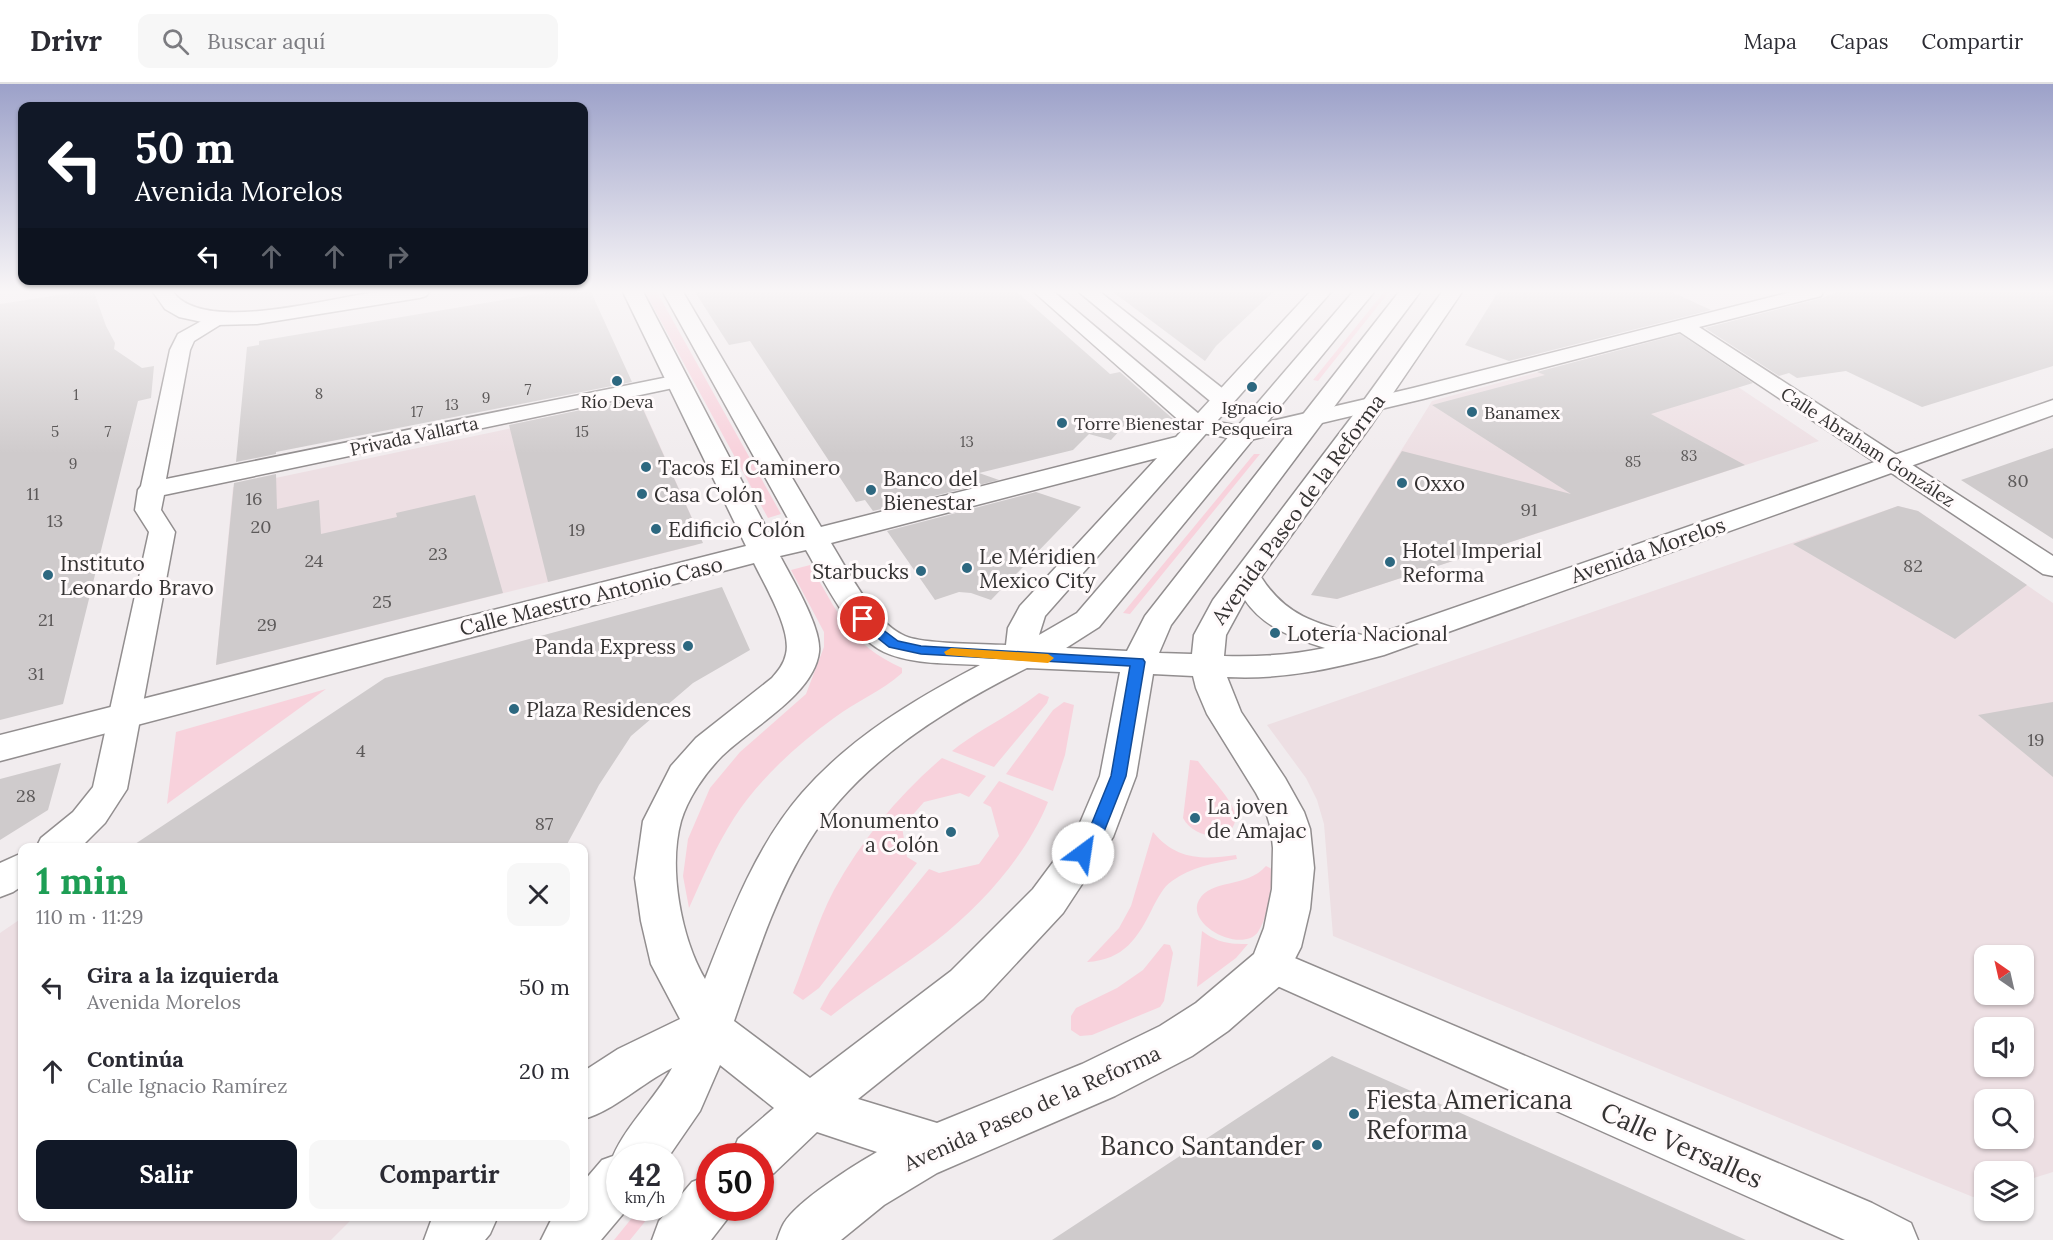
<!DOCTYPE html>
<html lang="es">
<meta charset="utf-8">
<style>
:root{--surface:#fff;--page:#f7f7f7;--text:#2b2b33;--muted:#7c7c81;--line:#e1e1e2;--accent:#111827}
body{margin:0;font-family:Lora,serif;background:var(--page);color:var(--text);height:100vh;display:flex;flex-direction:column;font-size:22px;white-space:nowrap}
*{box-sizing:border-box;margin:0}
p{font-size:20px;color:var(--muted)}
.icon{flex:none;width:33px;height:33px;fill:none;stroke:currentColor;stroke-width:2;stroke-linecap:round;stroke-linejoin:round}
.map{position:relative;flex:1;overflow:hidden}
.panel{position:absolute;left:18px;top:759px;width:570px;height:378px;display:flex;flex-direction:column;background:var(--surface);border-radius:12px;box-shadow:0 2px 4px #0004}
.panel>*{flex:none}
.guide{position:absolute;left:18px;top:18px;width:570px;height:183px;border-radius:12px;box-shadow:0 2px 4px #0004;background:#111827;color:#fff;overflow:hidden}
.needle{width:39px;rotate:326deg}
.fabs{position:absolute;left:1974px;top:861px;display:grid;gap:12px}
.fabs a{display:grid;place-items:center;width:60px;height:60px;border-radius:12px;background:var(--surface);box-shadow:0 2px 4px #0004;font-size:30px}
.speed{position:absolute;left:606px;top:1059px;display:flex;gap:12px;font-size:30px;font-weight:700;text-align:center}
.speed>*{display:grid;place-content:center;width:78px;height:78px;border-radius:50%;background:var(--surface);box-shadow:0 2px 4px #0004;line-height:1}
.speed small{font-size:15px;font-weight:400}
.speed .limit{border:9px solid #d22;background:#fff;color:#111}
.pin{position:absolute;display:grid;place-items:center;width:51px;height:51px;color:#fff;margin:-26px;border:3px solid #fff;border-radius:50%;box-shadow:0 2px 6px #0007}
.me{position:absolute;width:66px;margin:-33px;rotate:31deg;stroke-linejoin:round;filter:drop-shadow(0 0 4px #0008)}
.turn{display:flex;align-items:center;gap:21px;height:126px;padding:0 18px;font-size:27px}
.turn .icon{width:78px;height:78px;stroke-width:2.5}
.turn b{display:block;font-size:42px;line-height:51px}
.lanes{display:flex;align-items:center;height:57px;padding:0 18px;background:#0003;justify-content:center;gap:30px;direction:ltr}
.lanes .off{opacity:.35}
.round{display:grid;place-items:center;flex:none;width:63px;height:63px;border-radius:12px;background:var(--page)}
.summary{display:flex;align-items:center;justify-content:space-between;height:102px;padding:0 18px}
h1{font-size:36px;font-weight:700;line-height:45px;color:#1e9e55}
.cta{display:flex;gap:12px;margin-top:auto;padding:12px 18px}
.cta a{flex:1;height:69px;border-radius:12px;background:var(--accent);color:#fff;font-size:24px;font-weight:700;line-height:69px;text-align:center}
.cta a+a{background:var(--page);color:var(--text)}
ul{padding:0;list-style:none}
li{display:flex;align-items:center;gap:18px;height:84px;padding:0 18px}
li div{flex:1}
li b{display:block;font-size:22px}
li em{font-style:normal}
header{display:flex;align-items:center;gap:36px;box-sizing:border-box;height:84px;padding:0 30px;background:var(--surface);border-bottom:2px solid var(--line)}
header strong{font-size:28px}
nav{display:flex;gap:33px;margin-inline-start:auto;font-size:21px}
.search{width:420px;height:54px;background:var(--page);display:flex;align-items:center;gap:15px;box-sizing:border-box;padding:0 21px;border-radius:12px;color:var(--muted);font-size:22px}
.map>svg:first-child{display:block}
.built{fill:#eddfe3;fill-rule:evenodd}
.green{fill:#f8d2dc}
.building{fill:#cfcbcc}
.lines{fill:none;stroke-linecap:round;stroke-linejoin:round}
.street-casing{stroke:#928e8f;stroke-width:3}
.secondary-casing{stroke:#928e8f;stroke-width:3}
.street{fill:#fff;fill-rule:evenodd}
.secondary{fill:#fff;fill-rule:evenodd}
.route{fill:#1a73e8;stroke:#114b97;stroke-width:1.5}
.slow{fill:#f59e0b}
.poi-dot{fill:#2d6880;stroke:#fffafb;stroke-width:2}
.labels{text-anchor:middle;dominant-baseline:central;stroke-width:6;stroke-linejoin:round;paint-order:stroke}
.far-number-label{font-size:15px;fill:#5c5959}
.far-poi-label{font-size:18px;fill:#353333;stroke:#fffafb}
.far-street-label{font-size:18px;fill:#353333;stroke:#fffafb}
.number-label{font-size:18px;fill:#5c5959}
.poi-label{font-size:21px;fill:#353333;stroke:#fffafb;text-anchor:start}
.street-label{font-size:21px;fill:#353333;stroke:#fffafb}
.near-poi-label{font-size:26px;fill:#353333;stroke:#fffafb;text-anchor:start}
.near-street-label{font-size:26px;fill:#353333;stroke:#fffafb}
</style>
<header>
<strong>Drivr</strong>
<div class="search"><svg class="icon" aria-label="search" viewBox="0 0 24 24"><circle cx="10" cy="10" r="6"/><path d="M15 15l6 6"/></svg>Buscar aquí</div>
<nav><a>Mapa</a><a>Capas</a><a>Compartir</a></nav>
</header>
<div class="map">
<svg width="2053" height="1156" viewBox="0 0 2053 1156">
<rect width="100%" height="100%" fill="#f1ecee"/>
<path class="built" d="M1665 254 1819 357 1337 515 1323 513 1317 502 1432 317Z
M640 317 701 454 696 461 216 581 233 403Z
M1898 422 1918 427 2053 519V1088L2024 1097V1088H1984V1109L1973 1113 1333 852 1324 740 1317 716 1306 694 1267 641ZM1984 872H2024V910H1984ZM1984 944H2024V982H1984ZM1984 1016H2024V1054H1984Z
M22 834V1132L354 1133 331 1156H0V849Z"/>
<path class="green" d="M645 208H657L781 430 768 434Z
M1384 208H1389L1318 297 1313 296Z
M1254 370H1260L1130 530 1123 529Z
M810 481C837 527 850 561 902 584V589C882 607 855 618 834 634 797 661 759 695 734 734 716 762 703 793 689 824L683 792 688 755 710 704 740 668 806 610 824 563V548L791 486Z
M326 605 167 720 176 648Z
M1039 609 1049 613 1047 619 994 683 952 667C979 645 1012 631 1039 609Z
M1064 618 1074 621 1065 671 1053 707 1006 690 1053 626Z
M942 674 986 692 969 713 960 709 924 718 902 743 907 773 917 779 819 904 803 916 793 909C807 875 817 838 834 806 862 755 898 712 942 674Z
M1190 676 1198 677C1207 690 1230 713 1234 727 1243 757 1197 760 1183 734Z
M999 697 1048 718C1026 772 982 821 936 857 902 883 865 905 831 932L820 925 830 907 929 785 939 789 979 780 999 752 991 723 983 719Z
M1153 748C1176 776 1203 776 1236 771L1237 775C1214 779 1191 783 1172 797 1163 803 1158 814 1153 823 1138 854 1124 876 1087 878L1119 844 1131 822Z
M1266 782 1274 786C1270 805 1269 831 1258 848 1242 870 1185 841 1199 816 1210 795 1247 804 1266 782Z
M1202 847C1218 859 1229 860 1248 860L1236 874 1197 903Z
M1164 860 1170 861 1173 869 1164 917 1160 923 1092 951 1080 952 1071 946V932L1076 924 1117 904 1143 886Z
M640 1124H656L630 1156H614Z"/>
<path class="building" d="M78 208H94L106 242 115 259 114 265 142 284 154 282 151 314 138 317 63 620 0 636V220Z
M550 208H591L632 298 276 368V370L236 378 247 263 259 261V257Z
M695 208H1017L1110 290 1120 288 1182 343 1180 345 1132 333 1111 356 1089 350 1073 366 979 389 999 396 873 427 865 416 856 418 750 257 729 261Z
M1113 208H1273L1216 262 1205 277Z
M1498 208H1672L1711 226 1509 277 1465 261Z
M1837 208H2053V282L1922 323 1846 287 1797 294 1789 289 1779 292 1705 244 1822 214Z
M1680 250 1753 299 1651 330 1745 381 1337 515 1311 511 1402 367 1571 410 1432 321 1545 291 1537 288Z
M638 314 703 459 548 498 509 341Z
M2053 364V455L1961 396Z
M276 390 277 425 319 416 321 450 397 433 396 429 475 411 503 509 216 581 234 399Z
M1036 408 1081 423 991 516 971 509 959 508 935 516 887 447Z
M1898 422 1918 427 2027 501 1955 555 1793 460Z
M722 503 750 566 693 599 631 652 599 701 565 764H129L385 594Z
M2053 618V693L1978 631 2023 623Z
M61 679 48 726 0 756V695Z
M1332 972 1596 1089 1746 1156H1052Z"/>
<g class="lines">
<g class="street-casing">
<path id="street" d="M1034 208H1054L1206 336 1246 343 1413 304 1791 208H1823L1821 212 1699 243 2053 472V492L2043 490 1680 248 1423 315 1246 357 1191 347Z
M1079 208H1100L1231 311 1234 316 1231 321 1223 323 1215 321Z
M216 229 223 231 226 235 223 239 194 257 190 266 166 395 678 291 686 292 689 297 686 302 678 303 164 411 161 426 175 448 127 705 105 739 80 764H36L41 754 73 728 93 703 149 448 135 426 138 406 141 402 170 266 178 250Z
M22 769V802L13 808 0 813V779Z
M1271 864 1872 1119 1911 1139 1918 1156H1845L1257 893 1251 881 1257 869Z"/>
</g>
<g class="secondary-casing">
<path id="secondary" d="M153 208H173C204 251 331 213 378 208 395 207 412 208 429 208L426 212 419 214 257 240 216 241 179 233 165 225Z
M623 208H643L772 455 796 449 663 208H683L821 443 1176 353 1310 208H1331L1045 532 1039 551 1077 529 1353 208H1374L1099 543 1066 564 1127 567 1145 532 1399 208H1420L1171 541 1159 569 1192 570 1194 551 1213 516 1354 330 1442 208H1462L1372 340 1261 493C1289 537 1324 541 1370 553L2053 316V331L1384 571C1332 585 1281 596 1227 593L1241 628 1285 694 1304 728 1310 745 1314 784 1310 825 1301 863 1282 900 1228 947 1192 972 1115 1012 937 1089 884 1121 841 1156H777C779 1150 781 1144 784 1139 797 1117 854 1081 877 1068L817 1048 774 1089 760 1095V1072H731L738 1055 774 1024 720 981 700 1027 669 1072H620V1124H628L601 1156H541L553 1132H584V1097L602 1076 613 1072C627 1040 655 1015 672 984 642 999 615 1026 584 1035V987L618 965 680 935 651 880 641 837 635 794 643 737 671 682 696 654 772 594C778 587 784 580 786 570 792 546 765 502 754 479L0 677V651L746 462ZM1157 374 1020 522 1008 544 1006 561C983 560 923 560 905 552 873 538 849 488 831 459ZM806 466C824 497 850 552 884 568 912 581 949 579 980 581 915 615 851 653 802 709 756 762 730 831 705 895 681 854 668 784 681 737 688 714 705 689 722 672 750 644 814 611 819 568 822 544 792 495 780 472ZM1245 516C1263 543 1295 555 1325 564 1292 571 1259 573 1224 572L1226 551ZM1027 584 1120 588 1100 692 1077 746 1033 805 951 887 810 994 734 937C755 877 774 814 808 759 857 679 945 625 1027 584ZM1153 590 1193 592 1196 604 1207 630 1256 709 1266 728 1271 745 1273 764 1272 805 1264 844 1254 870 1196 919 1160 942 1082 980 937 1039 858 1015 983 915 1063 829 1113 753 1136 692Z
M710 1091V1124H732L728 1134 711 1156H652L659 1137 692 1098Z
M436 1132H498L490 1150 485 1156H424L431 1137Z"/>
</g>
<use href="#street" class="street"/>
<use href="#secondary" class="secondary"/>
</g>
<linearGradient id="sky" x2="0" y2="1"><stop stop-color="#9ca1c9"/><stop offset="0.56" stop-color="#f9f6f7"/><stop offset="1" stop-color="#f9f6f7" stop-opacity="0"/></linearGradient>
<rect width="2053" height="370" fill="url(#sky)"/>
<path class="route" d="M863 531 898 557 921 562 1143 575 1145 578 1126 692 1100 758 1088 774 1083 775 1077 774 1074 769 1087 751 1111 692 1130 582 921 570 889 563 858 538 857 535Z"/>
<path class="slow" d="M951 564 1048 570 1054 574 1048 579 946 571 944 568Z"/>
<g class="poi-dot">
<circle cx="617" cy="297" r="6"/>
<circle cx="1252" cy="303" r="6"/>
<circle cx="1472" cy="328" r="6"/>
<circle cx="1062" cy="339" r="6"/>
<circle cx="646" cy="383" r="6"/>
<circle cx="1402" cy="399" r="6"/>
<circle cx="871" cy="406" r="6"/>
<circle cx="642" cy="410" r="6"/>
<circle cx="656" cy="445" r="6"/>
<circle cx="1390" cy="478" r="6"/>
<circle cx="967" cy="484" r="6"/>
<circle cx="921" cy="487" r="6"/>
<circle cx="48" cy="491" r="6"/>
<circle cx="1275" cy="549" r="6"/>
<circle cx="688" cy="562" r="6"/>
<circle cx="514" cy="625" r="6"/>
<circle cx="1195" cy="734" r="6"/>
<circle cx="951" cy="748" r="6"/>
<circle cx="1354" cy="1030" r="6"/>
<circle cx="1317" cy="1061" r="6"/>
</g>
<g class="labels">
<g class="far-number-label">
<text x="528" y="305">7</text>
<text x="319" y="309">8</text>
<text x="76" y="310">1</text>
<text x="486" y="313">9</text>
<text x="452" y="320">13</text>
<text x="417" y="327">17</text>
<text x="55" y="347">5</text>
<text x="108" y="347">7</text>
<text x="582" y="347">15</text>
<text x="967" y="357">13</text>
<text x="1689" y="371">83</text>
<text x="1633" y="377">85</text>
<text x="73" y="379">9</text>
</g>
<g class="far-poi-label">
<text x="617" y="317">Río Deva</text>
<text x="1252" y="323">Ignacio<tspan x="1252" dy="21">Pesqueira</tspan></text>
<text x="1484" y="328" text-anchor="start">Banamex</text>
<text x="1074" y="339" text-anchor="start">Torre Bienestar</text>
</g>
<g class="far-street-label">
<text transform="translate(414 352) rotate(-12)">Privada Vallarta</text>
<text transform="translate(1868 363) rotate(33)">Calle Abraham González</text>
</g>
<g class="number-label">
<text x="2018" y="396">80</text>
<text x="33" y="409">11</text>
<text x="254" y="414">16</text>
<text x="1529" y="425">91</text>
<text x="55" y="436">13</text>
<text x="261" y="442">20</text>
<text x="577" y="445">19</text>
<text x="438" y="469">23</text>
<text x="314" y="476">24</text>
<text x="1913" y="481">82</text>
<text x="382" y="517">25</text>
<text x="46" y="535">21</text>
<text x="267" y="540">29</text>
<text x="36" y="589">31</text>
<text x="2036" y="655">19</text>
<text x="361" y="666">4</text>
<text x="26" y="711">28</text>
<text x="544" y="739">87</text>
</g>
<g class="poi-label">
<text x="658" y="383">Tacos El Caminero</text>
<text x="883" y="394">Banco del<tspan x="883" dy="24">Bienestar</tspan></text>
<text x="1414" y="399">Oxxo</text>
<text x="654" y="410">Casa Colón</text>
<text x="668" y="445">Edificio Colón</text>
<text x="1402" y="466">Hotel Imperial<tspan x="1402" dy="24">Reforma</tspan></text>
<text x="979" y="472">Le Méridien<tspan x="979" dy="24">Mexico City</tspan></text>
<text x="60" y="479">Instituto<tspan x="60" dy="24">Leonardo Bravo</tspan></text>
<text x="909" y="487" text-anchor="end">Starbucks</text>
<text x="1287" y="549">Lotería Nacional</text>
<text x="676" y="562" text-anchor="end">Panda Express</text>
<text x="526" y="625">Plaza Residences</text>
<text x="1207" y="722">La joven<tspan x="1207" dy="24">de Amajac</tspan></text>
<text x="939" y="736" text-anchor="end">Monumento<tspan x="939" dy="24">a Colón</tspan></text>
</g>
<g class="street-label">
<text transform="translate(1298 425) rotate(-54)">Avenida Paseo de la Reforma</text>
<text transform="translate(1648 466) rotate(-19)">Avenida Morelos</text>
<text transform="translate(591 512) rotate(-14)">Calle Maestro Antonio Caso</text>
<text transform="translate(1032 1024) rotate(-24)">Avenida Paseo de la Reforma</text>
</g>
<g class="near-poi-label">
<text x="1366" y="1015">Fiesta Americana<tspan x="1366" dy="30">Reforma</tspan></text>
<text x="1305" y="1061" text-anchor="end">Banco Santander</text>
</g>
<g class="near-street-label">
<text transform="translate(1682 1061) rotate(24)">Calle Versalles</text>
</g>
</g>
</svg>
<div class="fabs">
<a><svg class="needle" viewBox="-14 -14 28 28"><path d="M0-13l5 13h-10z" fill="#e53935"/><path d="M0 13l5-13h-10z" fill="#7c7c81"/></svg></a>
<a><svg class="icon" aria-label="sound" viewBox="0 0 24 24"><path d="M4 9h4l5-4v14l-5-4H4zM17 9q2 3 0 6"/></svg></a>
<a><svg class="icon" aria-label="search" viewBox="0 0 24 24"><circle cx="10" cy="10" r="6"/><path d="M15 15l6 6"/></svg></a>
<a><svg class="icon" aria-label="layers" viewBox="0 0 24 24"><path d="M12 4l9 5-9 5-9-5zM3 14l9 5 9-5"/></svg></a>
</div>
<div class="speed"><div>42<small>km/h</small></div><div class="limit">50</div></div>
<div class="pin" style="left:863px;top:535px;background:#d93025"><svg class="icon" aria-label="arrive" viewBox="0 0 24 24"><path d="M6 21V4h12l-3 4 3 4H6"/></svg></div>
<svg class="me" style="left:1083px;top:769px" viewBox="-20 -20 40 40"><circle r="19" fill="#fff"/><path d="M0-13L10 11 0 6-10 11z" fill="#1a73e8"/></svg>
<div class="guide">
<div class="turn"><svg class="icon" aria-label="left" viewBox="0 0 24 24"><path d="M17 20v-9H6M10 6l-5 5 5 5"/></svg><div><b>50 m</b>Avenida Morelos</div></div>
<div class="lanes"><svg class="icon" aria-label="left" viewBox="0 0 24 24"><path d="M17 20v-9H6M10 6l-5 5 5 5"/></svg><svg class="icon off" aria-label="ahead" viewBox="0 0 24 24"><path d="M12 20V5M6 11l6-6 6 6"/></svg><svg class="icon off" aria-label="ahead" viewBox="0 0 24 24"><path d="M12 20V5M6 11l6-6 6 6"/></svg><svg class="icon off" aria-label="right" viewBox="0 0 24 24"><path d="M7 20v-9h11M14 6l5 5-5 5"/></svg></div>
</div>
<section class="panel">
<div class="summary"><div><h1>1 min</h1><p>110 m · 11:29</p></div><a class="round"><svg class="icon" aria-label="close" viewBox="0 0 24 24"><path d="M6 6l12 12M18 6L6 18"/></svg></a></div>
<ul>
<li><svg class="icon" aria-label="left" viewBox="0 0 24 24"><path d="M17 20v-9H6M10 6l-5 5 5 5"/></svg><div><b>Gira a la izquierda</b><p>Avenida Morelos</p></div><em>50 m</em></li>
<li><svg class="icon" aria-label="ahead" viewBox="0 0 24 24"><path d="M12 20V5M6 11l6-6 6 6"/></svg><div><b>Continúa</b><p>Calle Ignacio Ramírez</p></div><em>20 m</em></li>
</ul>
<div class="cta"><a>Salir</a><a>Compartir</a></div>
</section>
</div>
